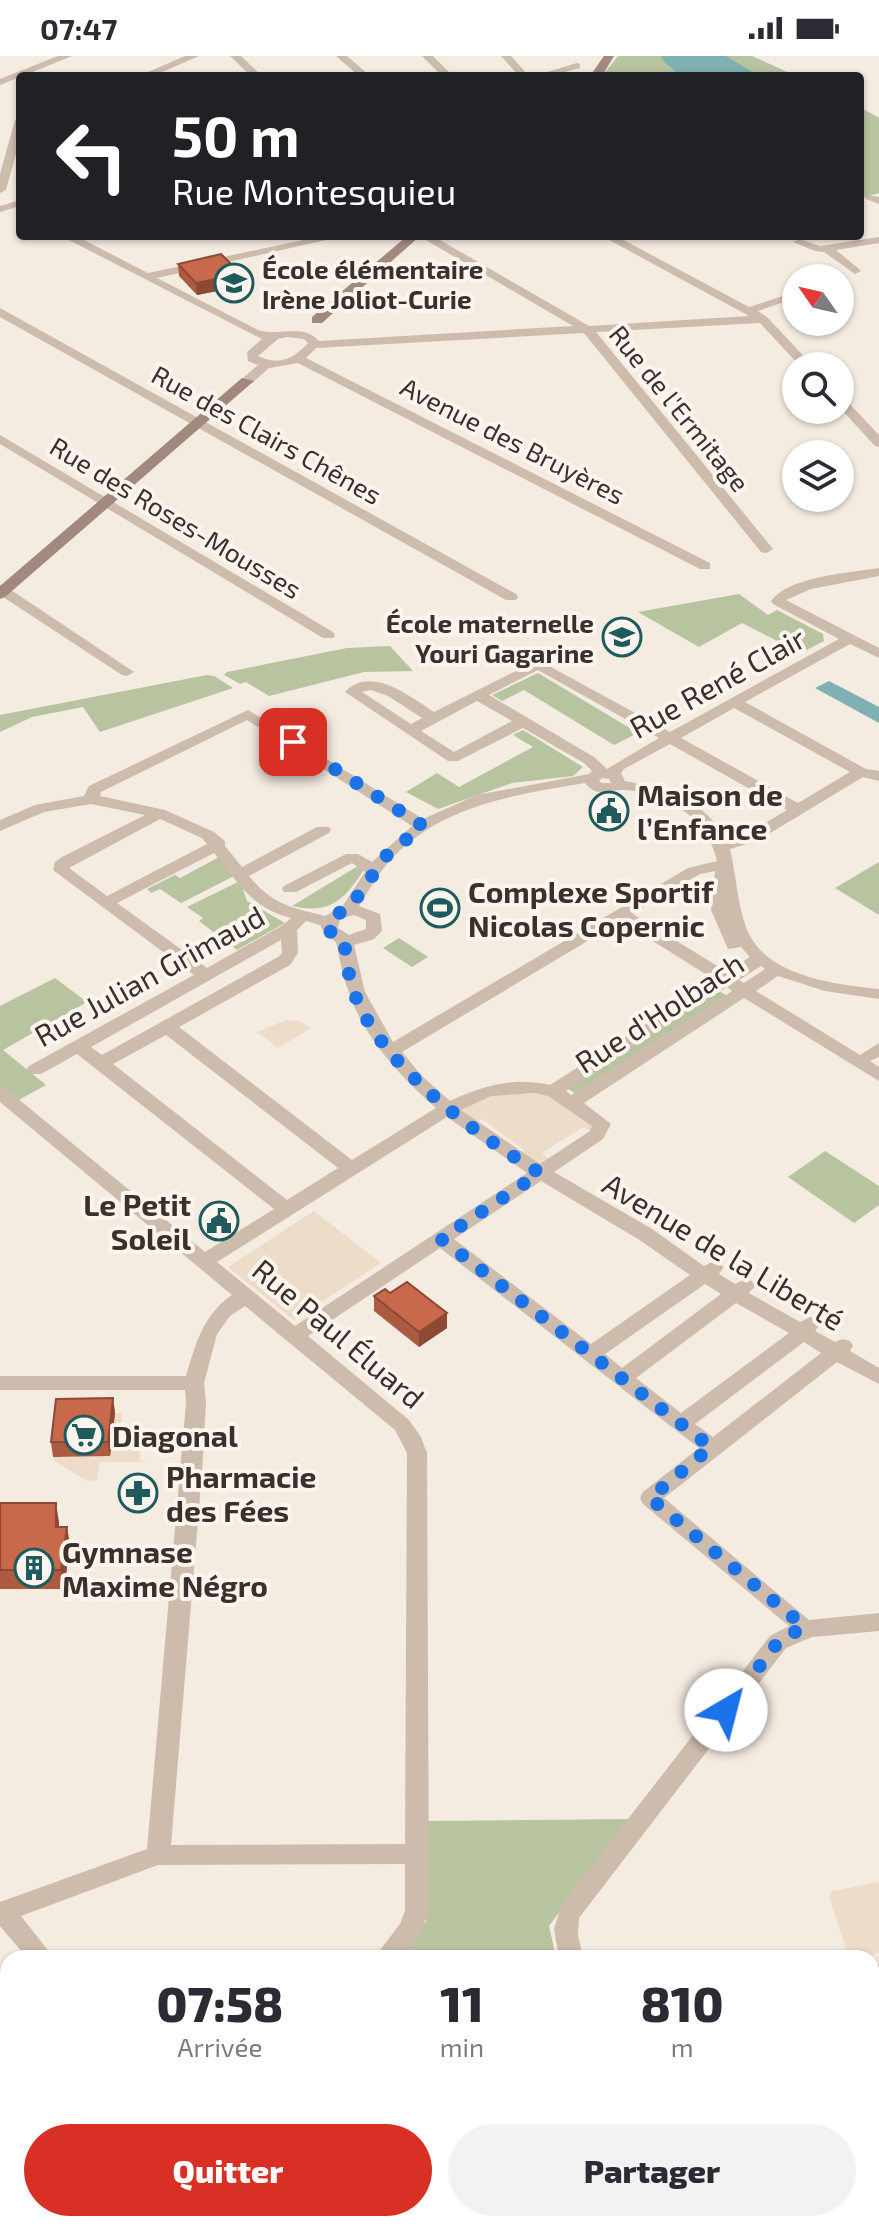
<!DOCTYPE html>
<html lang="fr">
<meta charset="utf-8">
<style>
:root{--surface:#fff;--page:#f2f2f3;--text:#2b2b33;--muted:#7c7c81;--accent:#d93025}
body{margin:0;font-family:"Exo 2",sans-serif;background:var(--page);color:var(--text);height:100vh;display:flex;flex-direction:column;font-size:30px;white-space:nowrap}
*{box-sizing:border-box;margin:0}
p{font-size:26px;color:var(--muted)}
.icon{flex:none;width:44px;height:44px;fill:none;stroke:currentColor;stroke-width:2;stroke-linecap:round;stroke-linejoin:round}
.map{position:relative;flex:1;overflow:hidden}
.details{position:absolute;left:0px;top:1894px;width:880px;height:282px;display:flex;flex-direction:column;background:var(--surface);border-radius:24px 24px 0 0;box-shadow:0 2px 6px #0004}
.details>*{flex:none}
.guide{position:absolute;left:16px;top:16px;width:848px;height:168px;border-radius:8px;box-shadow:0 2px 6px #0004;background:#202124;color:#fff;overflow:hidden}
.needle{width:52px;rotate:304deg}
.buttons{position:absolute;left:782px;top:208px;display:grid;gap:16px}
.buttons a{display:grid;place-items:center;width:72px;height:72px;border-radius:50%;background:var(--surface);box-shadow:0 2px 6px #0004;font-size:40px}
.pin{position:absolute;display:grid;place-items:center;width:68px;height:68px;color:#fff;margin:-34px;border-radius:16px;box-shadow:0 4px 12px #0006}
.me{position:absolute;width:88px;margin:-44px;rotate:37deg;stroke-linejoin:round;filter:drop-shadow(0 0 6px #0008)}
.turn{display:flex;align-items:center;gap:28px;height:168px;padding:0 24px;font-size:36px}
.turn .icon{width:104px;height:104px;stroke-width:2.5}
.turn b{display:block;font-size:56px;line-height:68px}
.eta{display:flex;justify-content:space-evenly;align-items:center;height:136px;text-align:center}
.eta b{font-size:48px;font-weight:800;line-height:56px}
.primary-button{display:flex;gap:16px;margin-top:auto;padding:16px 24px}
.primary-button a{flex:1;height:92px;border-radius:48px;background:var(--accent);color:#fff;font-size:32px;font-weight:800;line-height:92px;text-align:center}
.primary-button a+a{background:var(--page);color:var(--text)}
.status{display:flex;justify-content:space-between;align-items:center;height:56px;padding:0 40px;background:var(--surface);direction:ltr}
.status svg{height:22px;fill:currentColor}
.map>svg:first-child{display:block}
.green{fill:#b8c4a0}
.plaza{fill:#ecdcc8}
.water{fill:#7fb0b2}
.lines{fill:none;stroke-linecap:round;stroke-linejoin:round}
.minor{fill:#cdbbac;fill-rule:evenodd}
.secondary{fill:#a18a7d;fill-rule:evenodd}
.wall{fill:#ac5a40}
.shaded-wall{fill:#8c4a34}
.building{fill:#c8694b;stroke:#8c4a34;stroke-width:2}
.route{stroke:#1a73e8;stroke-width:14;stroke-dasharray:0 25.2}
.labels{text-anchor:middle;dominant-baseline:central;stroke-width:8;stroke-linejoin:round;paint-order:stroke}
.far-poi-label{font-size:26px;font-weight:bold;fill:#3b302b;stroke:#fbf5ee;text-anchor:start}
.far-street-label{font-size:26px;fill:#3b302b;stroke:#fbf5ee}
.street-label{font-size:30px;fill:#3b302b;stroke:#fbf5ee}
.poi-label{font-size:30px;font-weight:bold;fill:#3b302b;stroke:#fbf5ee;text-anchor:start}
</style>
<div class="status"><b>07:47</b><svg viewBox="0 0 49 12"><path d="M0 12V9h3v3zM5 12V6h3v6zM10 12V3h3v9zM15 12V0h3v12zM26 1h20v11H26zM47 4h2v5h-2z"/></svg></div>
<div class="map">
<svg width="879" height="2175" viewBox="0 0 879 2175">
<rect width="100%" height="100%" fill="#f4ebe1"/>
<path class="green" d="M618 0H752L796 20H602Z
M860 51 879 62V137L860 143Z
M739 538 768 559 777 554 823 578 824 585 801 597 742 567 699 591 638 556Z
M390 590 413 615 364 616 269 640 246 626 240 628 224 619 227 616 347 592Z
M538 617 638 677 614 689 524 634 502 645 492 639Z
M207 619 214 620 233 632 100 676 83 651 32 661 0 676V659Z
M523 674 583 711 573 720 512 727 438 753 406 736 437 717 459 731 533 691 513 679Z
M223 799 236 819 181 847 160 833 151 837 147 833 175 819 180 822Z
M879 806V859L835 832Z
M358 810 365 812C345 843 331 859 292 850Z
M240 825 247 845 285 867 237 894 199 865 203 862 187 851Z
M399 882 428 901 412 911 383 892Z
M55 922 87 946 3 994 46 1029 15 1046 0 1033V950Z
M719 935 728 940 576 1038 567 1032Z
M825 1095 879 1130V1149L854 1167 788 1121Z
M629 1763 549 1870 556 1902H401L426 1865 427 1765Z"/>
<path class="plaza" d="M286 964 299 965 311 972 278 992 257 976Z
M544 1032 597 1065V1079L583 1071 542 1097 550 1104 542 1108 537 1109 519 1099 524 1094 482 1063 478 1066 461 1055 488 1037 537 1038Z
M314 1155 381 1207 294 1264 228 1211Z
M115 1357H122L120 1380 141 1382 139 1403 146 1406H100L97 1424 87 1425 55 1405 53 1401 110 1400Z
M879 1826V1897L849 1902 829 1840 832 1835Z"/>
<path class="water" d="M661 0H726L759 20H681L664 6Z
M829 625 879 651V667L815 632Z"/>
<g class="lines">
<path class="minor" d="M58 0H72L0 29V23Z
M185 0H199L153 20H139Z
M230 0H241L262 20H251Z
M336 0H347L370 20H359Z
M422 0H433L453 20H442Z
M501 0H511L529 20H519Z
M577 7 580 8V12L550 20H534Z
M20 61V83L6 134 0 137V118L15 64Z
M866 139 879 141V148L866 143Z
M20 144V150L0 156V150Z
M61 180H76L148 217 322 180H344L157 222 258 274C278 281 302 266 319 285L573 270 419 180H433L589 270 749 260 602 180H616L749 251 783 240H796V246H784L758 255 767 261 813 310H800L760 267 596 276 773 493 766 497 761 496 584 277 316 292 306 302 710 507V513H700L298 307 269 312 251 328H243V322L258 309 248 305 247 296 262 283ZM287 281 304 283 308 287C294 303 278 310 258 300L278 283Z
M879 181V187L836 194 859 213 861 215 855 218 824 196 815 195 793 186 799 183 820 190Z
M0 252 516 538 518 541 516 544H506L0 261Z
M840 341 844 342 879 379V391L875 390 840 352Z
M0 379 333 576 335 579 333 582H323L0 388Z
M879 512V520L811 533 786 544 879 592V602L850 588 745 646 866 713 879 715V725L863 721 757 785 730 793C736 818 737 846 746 871 764 921 835 928 879 933V943L825 935 778 920 756 935 860 999 879 987V1001L870 1005 879 1011V1025L744 942 584 1047 611 1068 603 1083 554 1116 652 1173 704 1210 714 1205 721 1207 723 1212 719 1218 735 1228 745 1223 752 1225 755 1230 749 1237 800 1266 810 1261 817 1263 820 1268 815 1275 835 1286 843 1283 850 1285 853 1290 850 1295 879 1312V1328L837 1306 664 1442 809 1564 879 1557V1575L812 1581 786 1592 579 1862 578 1879 583 1902H559L554 1873 562 1848 770 1580 789 1570 643 1448 640 1442 643 1436 699 1392 440 1192 308 1280 409 1364 421 1381 427 1397 429 1855 418 1882 401 1902H374L400 1868 405 1855V1808L158 1809 21 1860 54 1902H27L0 1870V1846L147 1793 186 1347 185 1334H0V1320H186C196 1287 203 1259 232 1239L0 1046V1031L6 1033 205 1196 274 1153 77 998 41 1018H29L26 1014 29 1010 194 919 53 814 55 806 62 801 145 759 91 748 44 756 0 775V764L35 749 84 740 89 730 248 654 423 763 477 739 589 718 592 715 584 707 523 672 458 705H448L345 636C371 609 409 640 434 656L538 604 670 676 839 583 773 548 771 545C790 520 849 517 879 512ZM538 614 659 682 607 713 594 701 489 639ZM371 634 388 640 422 662 411 668 362 636ZM477 645 512 665 454 696 421 675ZM734 652 850 716 798 747 681 682ZM247 664 412 770 372 806 358 798H346L284 830 282 833 284 836H296L352 807 365 816 342 851 325 860C290 851 273 849 249 820L329 777 331 774 329 771H317L242 811 225 790V785L214 776 165 754 100 740 101 736ZM670 688 787 754 745 779 726 784C706 744 666 733 625 725L621 717 624 713ZM602 722 609 723 611 727H602L599 725ZM585 727C598 743 609 733 625 734 667 736 708 763 717 805L688 812 393 986 365 936 354 889 374 883 382 875 380 858 359 850C368 836 376 821 387 808 438 749 513 739 585 727ZM160 763 202 782 207 788 107 840 69 812ZM214 797C239 827 251 852 291 862L283 869 207 912 117 847ZM715 815 711 854 728 893 741 891 750 901 727 916 633 858 700 818ZM354 859 366 864V873L349 879 338 872 340 863ZM306 865 320 869 326 879 336 886C340 902 342 919 348 934 363 981 400 1020 436 1052L352 1104 179 971 290 909 298 897 297 874ZM621 865 715 924 550 1029C513 1021 484 1029 450 1045L422 1020 402 996ZM281 884 282 897 278 901 102 999 91 991ZM761 910 765 913 744 927 739 924ZM727 931 732 935 571 1039 566 1035ZM166 979 338 1112 287 1144 113 1008ZM534 1037 548 1040 592 1070 590 1075 540 1108 461 1054 491 1040ZM447 1061 527 1117 295 1270 217 1206ZM541 1125 638 1183 690 1219 591 1288 454 1183ZM705 1228 721 1238 622 1312 605 1298ZM736 1247 789 1277 681 1357 636 1322ZM245 1250 395 1374 407 1397 405 1788 171 1789 202 1416 206 1347 204 1327 217 1278 230 1260ZM804 1286 821 1297 713 1381 695 1368Z
M0 529 5 530 134 616 127 620 122 619 0 539Z
M879 1908V1930L872 1931V1909Z
M223 2168H249V2175H223Z
M309 2168H346L343 2175H306Z
M613 2168H639L640 2175H614Z"/>
<path class="secondary" d="M604 0H614L602 20H590Z
M407 180H420L322 267H312V261Z
M242 322 254 325 5 541 0 543V530Z"/>
</g>
<path class="wall" d="M178 208 241 218 242 230 197 239 179 220Z
M390 1237 447 1257V1272L419 1291 374 1255V1240Z
M113 1342 115 1357 110 1400 53 1401 51 1386Z
M0 1447 59 1466V1471H67L70 1490 64 1533H0Z"/>
<path class="shaded-wall" d="M241 218 242 230 197 239 196 227Z
M447 1257V1272L419 1291V1276Z
M113 1342 115 1357 110 1400 108 1386Z
M56 1447 59 1466V1490L56 1471Z
M67 1471 70 1490 64 1533 61 1514Z"/>
<path class="building" d="M221 198 241 218 196 227 178 208Z
M407 1226 447 1257 419 1276 374 1240 385 1233 390 1237Z
M113 1342 108 1386H51L56 1343Z
M0 1447H56V1471H67L61 1514H0Z"/>
<g class="lines">
<path class="route" d="M293 686 423 770 387 799 348 854 336 858 329 866V875L344 883C346 903 349 926 357 944 386 1013 477 1079 540 1117L441 1183 711 1391 650 1442 799 1566 803 1574 787 1578 778 1586 726 1654"/>
</g>
<defs>
<g id="school-ring" transform="scale(2)"><circle r="9.5" fill="#fbf5ee" stroke="#1f5a5e" stroke-width="1.5"/><path d="M0-5L7-2L0 1L-7-2ZM-4 1L0 2.5L4 1V4Q0 6-4 4Z" fill="#1f5a5e"/></g>
<g id="civic-ring" transform="scale(2)"><circle r="9.5" fill="#fbf5ee" stroke="#1f5a5e" stroke-width="1.5"/><path d="M-.6-6.5H3V-4.5H.6V-3L4-1V1h2V6H-6V1h2V-1L-.6-3ZM-1.2 2.5V6h2.4V2.5Z" fill="#1f5a5e"/></g>
<g id="stadium-ring" transform="scale(2)"><circle r="9.5" fill="#fbf5ee" stroke="#1f5a5e" stroke-width="1.5"/><path d="M0-5a6.5 5 0 1 0 0 10a6.5 5 0 1 0 0-10ZM-3.5-1.8h7v3.6h-7Z" fill="#1f5a5e"/></g>
<g id="supermarket-ring" transform="scale(2)"><circle r="9.5" fill="#fbf5ee" stroke="#1f5a5e" stroke-width="1.5"/><path d="M-6-5.5h2.5l.6 2H6L4.5 2H-2.5L-4.4-4H-6ZM-1.5 3.2a1.3 1.3 0 1 0 .1 0ZM3 3.2a1.3 1.3 0 1 0 .1 0Z" fill="#1f5a5e"/></g>
<g id="pharmacy-ring" transform="scale(2)"><circle r="9.5" fill="#fbf5ee" stroke="#1f5a5e" stroke-width="1.5"/><path d="M-2-6h4v4h4v4h-4v4h-4v-4h-4v-4h4Z" fill="#1f5a5e"/></g>
<g id="building-ring" transform="scale(2)"><circle r="9.5" fill="#fbf5ee" stroke="#1f5a5e" stroke-width="1.5"/><path d="M-4-6H4V6H1V3H-1V6H-4ZM-2.5-4.3h1.7v1.8h-1.7ZM.8-4.3h1.7v1.8H.8ZM-2.5-1h1.7V.8h-1.7ZM.8-1h1.7V.8H.8Z" fill="#1f5a5e"/></g>
</defs>
<g fill-rule="evenodd">
<use href="#school-ring" x="234" y="227"/>
<use href="#school-ring" x="622" y="581"/>
<use href="#civic-ring" x="609" y="755"/>
<use href="#stadium-ring" x="440" y="852"/>
<use href="#civic-ring" x="219" y="1165"/>
<use href="#supermarket-ring" x="84" y="1379"/>
<use href="#pharmacy-ring" x="138" y="1437"/>
<use href="#building-ring" x="34" y="1512"/>
</g>
<g class="labels">
<g class="far-poi-label">
<text x="262" y="212">École élémentaire<tspan x="262" dy="30">Irène Joliot-Curie</tspan></text>
<text x="594" y="566" text-anchor="end">École maternelle<tspan x="594" dy="30">Youri Gagarine</tspan></text>
</g>
<g class="far-street-label">
<text transform="translate(680 352) rotate(51)">Rue de l'Ermitage</text>
<text transform="translate(267 378) rotate(29)">Rue des Clairs Chênes</text>
<text transform="translate(513 384) rotate(27)">Avenue des Bruyères</text>
<text transform="translate(176 461) rotate(31)">Rue des Roses-Mousses</text>
</g>
<g class="street-label">
<text transform="translate(717 626) rotate(-29)">Rue René Clair</text>
<text transform="translate(149 919) rotate(-29)">Rue Julian Grimaud</text>
<text transform="translate(659 956) rotate(-33)">Rue d'Holbach</text>
<text transform="translate(724 1195) rotate(31)">Avenue de la Liberté</text>
<text transform="translate(339 1277) rotate(40)">Rue Paul Éluard</text>
</g>
<g class="poi-label">
<text x="637" y="738">Maison de<tspan x="637" dy="34">l’Enfance</tspan></text>
<text x="468" y="835">Complexe Sportif<tspan x="468" dy="34">Nicolas Copernic</tspan></text>
<text x="191" y="1148" text-anchor="end">Le Petit<tspan x="191" dy="34">Soleil</tspan></text>
<text x="112" y="1379">Diagonal</text>
<text x="166" y="1420">Pharmacie<tspan x="166" dy="34">des Fées</tspan></text>
<text x="62" y="1495">Gymnase<tspan x="62" dy="34">Maxime Négro</tspan></text>
</g>
</g>
</svg>
<div class="buttons">
<a><svg class="needle" viewBox="-14 -14 28 28"><path d="M0-13l5 13h-10z" fill="#e53935"/><path d="M0 13l5-13h-10z" fill="#7c7c81"/></svg></a>
<a><svg class="icon" aria-label="search" viewBox="0 0 24 24"><circle cx="10" cy="10" r="6"/><path d="M15 15l6 6"/></svg></a>
<a><svg class="icon" aria-label="layers" viewBox="0 0 24 24"><path d="M12 4l9 5-9 5-9-5zM3 14l9 5 9-5"/></svg></a>
</div>
<div class="pin" style="left:293px;top:686px;background:#d93025"><svg class="icon" aria-label="arrive" viewBox="0 0 24 24"><path d="M6 21V4h12l-3 4 3 4H6"/></svg></div>
<svg class="me" style="left:726px;top:1654px" viewBox="-20 -20 40 40"><circle r="19" fill="#fff"/><path d="M0-13L10 11 0 6-10 11z" fill="#1a73e8"/></svg>
<div class="guide">
<div class="turn"><svg class="icon" aria-label="left" viewBox="0 0 24 24"><path d="M17 20v-9H6M10 6l-5 5 5 5"/></svg><div><b>50 m</b>Rue Montesquieu</div></div>
</div>
<section class="details">
<div class="eta">
<div><b>07:58</b><p>Arrivée</p></div>
<div><b>11</b><p>min</p></div>
<div><b>810</b><p>m</p></div>
</div>
<div class="primary-button"><a>Quitter</a><a>Partager</a></div>
</section>
</div>
